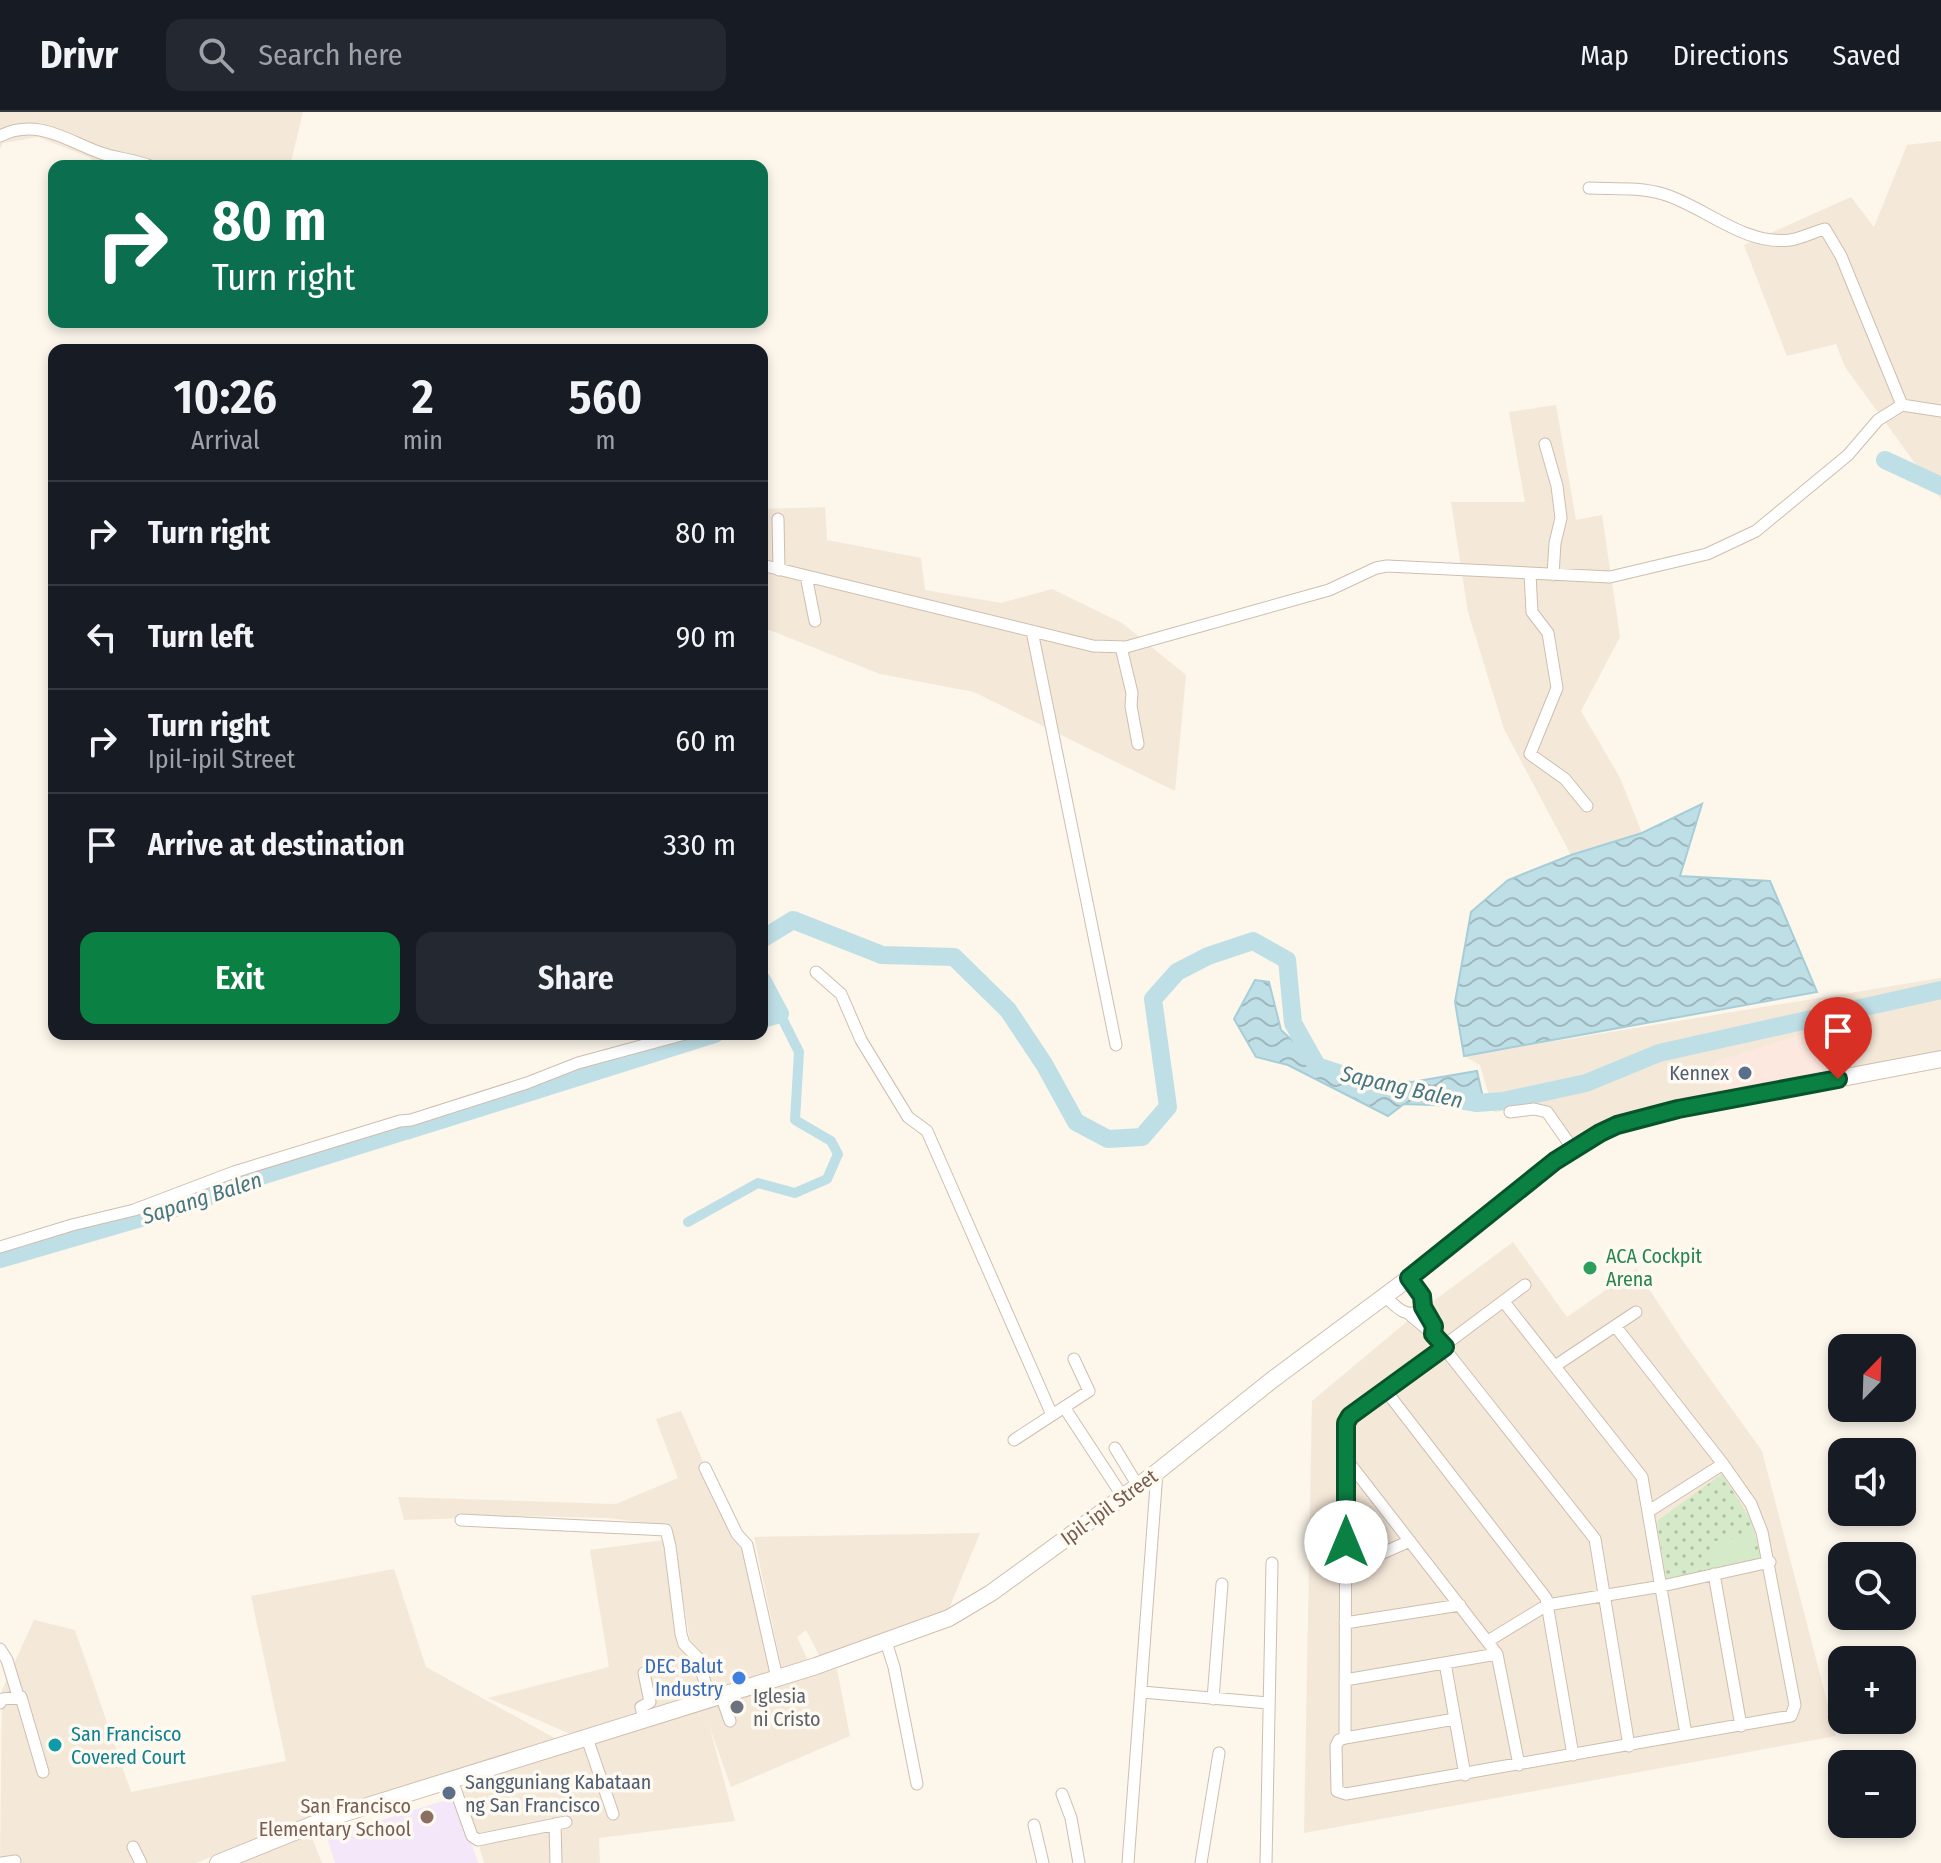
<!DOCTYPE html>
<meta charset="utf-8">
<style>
:root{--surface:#171b24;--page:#242831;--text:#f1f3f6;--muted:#9ea1a6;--line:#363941;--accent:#0b8043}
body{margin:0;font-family:"Fira Sans Condensed",sans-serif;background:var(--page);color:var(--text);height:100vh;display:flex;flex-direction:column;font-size:30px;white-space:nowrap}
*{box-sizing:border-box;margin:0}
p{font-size:26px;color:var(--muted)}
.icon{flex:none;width:44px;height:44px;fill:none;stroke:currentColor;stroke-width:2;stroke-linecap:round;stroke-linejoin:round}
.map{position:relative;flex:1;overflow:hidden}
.side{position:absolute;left:48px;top:232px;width:720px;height:696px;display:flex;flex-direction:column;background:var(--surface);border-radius:16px;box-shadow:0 4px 12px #0003}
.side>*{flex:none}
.guide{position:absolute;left:48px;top:48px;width:720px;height:168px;border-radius:16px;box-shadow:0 4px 12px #0003;background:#0b6e4f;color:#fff;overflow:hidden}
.needle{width:52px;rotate:23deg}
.tools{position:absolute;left:1828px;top:1222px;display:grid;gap:16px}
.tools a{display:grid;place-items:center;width:88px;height:88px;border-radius:16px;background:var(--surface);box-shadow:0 4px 12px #0003;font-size:40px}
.pin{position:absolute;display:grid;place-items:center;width:68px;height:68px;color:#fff;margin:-82px -34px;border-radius:50% 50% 50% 0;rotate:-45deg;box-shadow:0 0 8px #0007}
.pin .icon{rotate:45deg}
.me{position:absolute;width:88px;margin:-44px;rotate:0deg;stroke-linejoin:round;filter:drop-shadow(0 0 6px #0008)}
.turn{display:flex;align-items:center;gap:28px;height:168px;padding:0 32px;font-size:36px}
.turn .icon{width:104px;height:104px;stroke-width:2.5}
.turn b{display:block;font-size:56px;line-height:68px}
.eta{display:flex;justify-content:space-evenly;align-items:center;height:136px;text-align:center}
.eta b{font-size:48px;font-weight:600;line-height:56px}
.cta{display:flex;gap:16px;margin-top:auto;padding:16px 32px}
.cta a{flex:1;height:92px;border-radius:16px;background:var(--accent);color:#fff;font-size:32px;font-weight:600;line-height:92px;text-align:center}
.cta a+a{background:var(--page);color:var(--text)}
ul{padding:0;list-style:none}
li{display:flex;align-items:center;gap:24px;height:104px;padding:0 32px;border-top:2px solid var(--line)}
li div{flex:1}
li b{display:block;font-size:30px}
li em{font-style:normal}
header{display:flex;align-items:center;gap:48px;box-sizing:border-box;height:112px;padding:0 40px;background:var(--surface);border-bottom:2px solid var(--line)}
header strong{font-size:38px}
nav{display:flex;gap:44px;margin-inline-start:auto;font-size:28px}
.search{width:560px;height:72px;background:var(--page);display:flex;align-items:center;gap:20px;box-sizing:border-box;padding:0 28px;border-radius:16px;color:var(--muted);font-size:30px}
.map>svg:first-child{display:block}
.residential{fill:#f4e8d9}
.commercial{fill:#fce8df}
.education{fill:#f3e7f9}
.park{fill:url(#park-dots)}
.garden{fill:#d5eac8}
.water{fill:url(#water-waves);stroke:#a5ced8;stroke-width:2}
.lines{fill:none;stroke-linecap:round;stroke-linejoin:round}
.canal{stroke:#bfdfe6;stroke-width:10}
.river{stroke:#bfdfe6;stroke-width:18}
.street-casing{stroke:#cfbeaf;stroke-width:13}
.secondary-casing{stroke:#d1bfae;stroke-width:18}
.street{stroke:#fff;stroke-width:11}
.secondary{stroke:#fff;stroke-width:16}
.route-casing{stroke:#07532c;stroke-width:20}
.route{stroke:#0b8043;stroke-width:14}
.service-dot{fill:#5c6f8a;stroke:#fffaf1;stroke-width:3}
.leisure-dot{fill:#2e9e5b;stroke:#fffaf1;stroke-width:3}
.shop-dot{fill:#3f7fe0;stroke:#fffaf1;stroke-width:3}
.worship-dot{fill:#6b7280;stroke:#fffaf1;stroke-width:3}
.culture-dot{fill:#0f9aa8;stroke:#fffaf1;stroke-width:3}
.education-dot{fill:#8d6e63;stroke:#fffaf1;stroke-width:3}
.labels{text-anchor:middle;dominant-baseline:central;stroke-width:7;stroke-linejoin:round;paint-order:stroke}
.service-label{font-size:20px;fill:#4e5e75;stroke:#fffaf1;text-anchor:end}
.leisure-label{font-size:20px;fill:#27864d;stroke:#fffaf1;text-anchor:start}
.street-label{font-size:20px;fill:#775e4d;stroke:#fffaf1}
.shop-label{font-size:20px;fill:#366cbe;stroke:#fffaf1;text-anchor:end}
.worship-label{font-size:20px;fill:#5b616d;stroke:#fffaf1;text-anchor:start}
.culture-label{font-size:20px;fill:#0d838f;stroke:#fffaf1;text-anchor:start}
.education-label{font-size:20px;fill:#785e54;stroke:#fffaf1;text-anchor:end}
.water-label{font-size:22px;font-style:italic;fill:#447783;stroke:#fffaf1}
</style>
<header>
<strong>Drivr</strong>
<div class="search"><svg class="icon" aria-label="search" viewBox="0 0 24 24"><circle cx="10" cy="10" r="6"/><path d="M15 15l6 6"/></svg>Search here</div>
<nav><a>Map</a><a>Directions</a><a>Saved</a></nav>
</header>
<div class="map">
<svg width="1941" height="1751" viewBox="0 0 1941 1751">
<defs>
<pattern id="park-dots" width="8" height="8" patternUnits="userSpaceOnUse" patternTransform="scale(2)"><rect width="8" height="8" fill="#d5eac8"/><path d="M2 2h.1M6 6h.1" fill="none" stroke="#b2c1a5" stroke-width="1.8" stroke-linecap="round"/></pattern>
<pattern id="water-waves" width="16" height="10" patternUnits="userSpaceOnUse" patternTransform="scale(2)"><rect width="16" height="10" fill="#bfdfe6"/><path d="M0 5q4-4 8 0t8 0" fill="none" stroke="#a0b8bd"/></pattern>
</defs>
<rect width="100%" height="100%" fill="#fcf6eb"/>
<path class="residential" d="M0 0H303L290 54H92L91 46 38 25 3 31 0 37Z
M1941 29V387L1845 255 1836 232 1787 244 1744 133 1851 85 1874 115 1907 33Z
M1556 293 1576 408 1602 403 1620 525 1581 599 1620 666 1642 721 1571 743 1504 617 1468 500 1451 390H1525L1509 300Z
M825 395 827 428 921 446 925 478 1001 491 1052 477 1122 511 1186 563 1175 679 974 580 880 562 762 515V397Z
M1941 866V946L1573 1029 1550 997 1538 994 1494 1000 1480 953 1464 944Z
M1513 1130 1567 1205 1636 1157 1685 1232 1762 1339 1836 1624 1304 1721 1312 1289 1416 1202Z
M681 1299 743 1441 771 1563 714 1577 690 1530 672 1414 608 1406 528 1404 404 1408 398 1385 616 1392 678 1366 656 1307Z
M980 1421 948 1499 820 1545 806 1518 797 1525 808 1549 782 1558 754 1425Z
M664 1428 677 1532 692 1546 707 1583 647 1603V1588L640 1604 577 1625 488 1586 609 1555 590 1438Z
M394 1457 426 1555 558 1628 370 1685 280 1717 196 1751H0L2 1578 34 1508 75 1518 131 1680 286 1649 251 1484Z
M837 1557 850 1624 731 1675 709 1613 735 1709 599 1726 600 1751H484L462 1673 703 1595Z
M310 1721 322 1751H241Z"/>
<path class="commercial" d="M1832 913 1844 957 1722 982 1714 950Z"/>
<path class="education" d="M456 1685 478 1751H335L327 1725Z"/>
<path class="park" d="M1722 1362 1751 1408 1762 1448 1666 1468 1657 1409Z"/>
<path class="garden" d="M1753 1423 1757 1448 1713 1455 1709 1430Z"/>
<path class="water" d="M1702 692 1680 764 1770 769 1817 880 1464 944 1455 890 1471 800 1508 768 1571 743 1642 721Z
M1255 868 1269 870 1281 918 1330 963 1412 970 1477 959 1485 995 1404 992 1388 1004 1288 953 1256 945 1234 907Z"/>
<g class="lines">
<path class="canal" d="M688 1110 758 1071 795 1081 827 1067 838 1042 831 1029 795 1008 799 940 780 902"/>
<path class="river" d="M1885 348 1941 374
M762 827 793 808 882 843 954 845 1008 898 1044 952 1076 1010 1108 1027 1142 1025 1168 995 1153 887 1177 860 1208 844 1253 829 1287 848 1293 911 1317 954 1371 972
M762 868 780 902 762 907
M1459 988 1477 991 1503 989 1586 971 1659 941 1941 878
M406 1019 715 922
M0 1147 192 1091 255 1066 402 1020"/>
<g class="street-casing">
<path id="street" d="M0 24C37 5 67 29 101 41 117 47 134 47 150 54
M1589 76C1613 77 1640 75 1663 82 1704 94 1744 134 1790 128 1802 126 1813 120 1825 117L1841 144 1902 293
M1902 293 1941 299
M1545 332 1557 374 1561 406 1555 431 1553 463
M778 407 779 458
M762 453 1093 534 1126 535 1329 478 1376 456 1387 454 1610 465 1707 442 1756 419 1848 343 1878 308 1902 293
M1530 462 1532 500 1548 521 1557 576 1530 642 1565 667 1587 694
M806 464 815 509
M1032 519 1116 933
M1121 535 1132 581 1131 594 1138 632
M816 860 841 882 861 928 908 1005 927 1019 1052 1303
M1510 1000 1534 997 1547 1000 1573 1037
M0 1135 72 1113 134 1098 234 1060 400 1009 411 1008 527 971 578 951 685 922
M1525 1173 1350 1304 1346 1311 1345 1626 1339 1628 1336 1634 1337 1679 1346 1682 1791 1604 1795 1593 1762 1420 1751 1392 1723 1352
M1385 1184C1396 1195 1409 1210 1423 1195L1422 1184 1409 1166
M1504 1190 1642 1365 1686 1622
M1409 1202 1433 1222 1434 1214 1423 1195
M1616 1215 1723 1352 1649 1399
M1433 1222 1595 1427 1629 1634
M1555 1254 1636 1200
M1386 1279 1546 1486 1573 1643
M1064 1295 1123 1385
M1014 1328 1089 1279 1074 1247
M1115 1336 1138 1374
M1347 1348 1497 1542 1519 1653
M705 1356 737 1422 747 1433 777 1566
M461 1408 666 1418 670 1434 681 1522 684 1532 697 1545 710 1586
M1346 1457 1410 1429
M1714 1462 1741 1614
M1345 1511 1460 1493
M1488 1529 1547 1493 1662 1474 1770 1450
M886 1530 894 1555 917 1672
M0 1537 7 1548 18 1584
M1445 1551 1465 1663
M1345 1568 1497 1542
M1142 1580 1268 1591
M721 1583 730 1609
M1213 1587 1222 1472
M0 1591 3 1587 21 1585 43 1660
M644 1607 641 1595 650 1590 644 1561
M587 1626 613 1702
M1345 1626 1455 1607
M452 1668 472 1724 478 1728 566 1710
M1062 1682 1071 1706 1079 1751
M555 1712 556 1751
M1034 1713 1043 1751
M133 1735 141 1751
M2 1751 15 1749
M1128 1751 1157 1360
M1201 1751 1219 1641
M1266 1751 1272 1451"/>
</g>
<g class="secondary-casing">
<path id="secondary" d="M218 1751 329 1706 816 1554 949 1506 991 1481 1157 1360 1272 1268 1413 1163 1555 1049 1600 1021 1617 1013 1678 997 1941 947"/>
</g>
<use href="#street" class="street"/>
<use href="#secondary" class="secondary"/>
</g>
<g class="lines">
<g class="route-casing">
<path id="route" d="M1346 1430V1311L1350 1304 1445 1235 1433 1222 1434 1214 1423 1195 1422 1184 1409 1166 1555 1049 1600 1021 1617 1013 1678 997 1838 967"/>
</g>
<use href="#route" class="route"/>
</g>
<g class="service-dot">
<circle cx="1745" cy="961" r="8"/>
<circle cx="449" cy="1681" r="8"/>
</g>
<circle class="leisure-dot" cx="1590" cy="1156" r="8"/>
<circle class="shop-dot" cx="739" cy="1566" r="8"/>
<circle class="worship-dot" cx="737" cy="1595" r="8"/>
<circle class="culture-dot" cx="55" cy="1633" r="8"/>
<circle class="education-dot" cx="427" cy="1705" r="8"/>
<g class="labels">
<g class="service-label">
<text x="1729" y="961">Kennex</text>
<text x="465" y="1670" text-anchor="start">Sangguniang Kabataan<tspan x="465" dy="23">ng San Francisco</tspan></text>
</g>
<g class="leisure-label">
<text x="1606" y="1144">ACA Cockpit<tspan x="1606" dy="23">Arena</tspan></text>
</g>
<g class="street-label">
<text transform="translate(1109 1395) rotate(-36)">Ipil-ipil Street</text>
</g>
<g class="shop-label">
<text x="723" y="1554">DEC Balut<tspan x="723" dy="23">Industry</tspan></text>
</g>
<g class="worship-label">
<text x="753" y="1584">Iglesia<tspan x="753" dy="23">ni Cristo</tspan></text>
</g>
<g class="culture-label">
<text x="71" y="1622">San Francisco<tspan x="71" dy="23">Covered Court</tspan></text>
</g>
<g class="education-label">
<text x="411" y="1694">San Francisco<tspan x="411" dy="23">Elementary School</tspan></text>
</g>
<g class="water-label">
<text transform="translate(1402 975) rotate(13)">Sapang Balen</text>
<text transform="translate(202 1086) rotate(-18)">Sapang Balen</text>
</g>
</g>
</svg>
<div class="tools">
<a><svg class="needle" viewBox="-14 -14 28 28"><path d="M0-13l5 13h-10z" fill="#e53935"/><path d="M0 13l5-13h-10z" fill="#9ea1a6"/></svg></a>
<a><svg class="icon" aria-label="sound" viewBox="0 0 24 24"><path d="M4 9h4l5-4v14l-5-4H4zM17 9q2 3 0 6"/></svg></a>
<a><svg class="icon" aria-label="search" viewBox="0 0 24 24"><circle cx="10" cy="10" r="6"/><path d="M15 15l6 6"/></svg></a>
<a>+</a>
<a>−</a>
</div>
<div class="pin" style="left:1838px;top:967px;background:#d93025"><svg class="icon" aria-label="arrive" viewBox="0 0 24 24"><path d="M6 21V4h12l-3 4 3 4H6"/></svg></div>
<svg class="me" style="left:1346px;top:1430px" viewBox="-20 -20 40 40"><circle r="19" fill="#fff"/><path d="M0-13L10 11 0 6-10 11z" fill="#0b8043"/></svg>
<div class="guide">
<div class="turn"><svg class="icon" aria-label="right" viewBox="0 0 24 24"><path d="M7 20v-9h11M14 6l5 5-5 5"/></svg><div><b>80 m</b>Turn right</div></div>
</div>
<section class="side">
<div class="eta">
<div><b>10:26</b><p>Arrival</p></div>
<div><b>2</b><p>min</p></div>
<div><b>560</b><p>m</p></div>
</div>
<ul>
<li><svg class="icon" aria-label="right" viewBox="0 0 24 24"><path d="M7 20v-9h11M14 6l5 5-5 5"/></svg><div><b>Turn right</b></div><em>80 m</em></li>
<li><svg class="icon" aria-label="left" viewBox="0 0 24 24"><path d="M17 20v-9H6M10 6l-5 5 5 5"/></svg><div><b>Turn left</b></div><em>90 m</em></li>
<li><svg class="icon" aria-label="right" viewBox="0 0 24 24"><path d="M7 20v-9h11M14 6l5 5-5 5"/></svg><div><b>Turn right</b><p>Ipil-ipil Street</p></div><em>60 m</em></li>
<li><svg class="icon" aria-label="arrive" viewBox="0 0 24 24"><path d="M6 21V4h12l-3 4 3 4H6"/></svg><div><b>Arrive at destination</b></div><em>330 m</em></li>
</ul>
<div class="cta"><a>Exit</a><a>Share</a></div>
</section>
</div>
